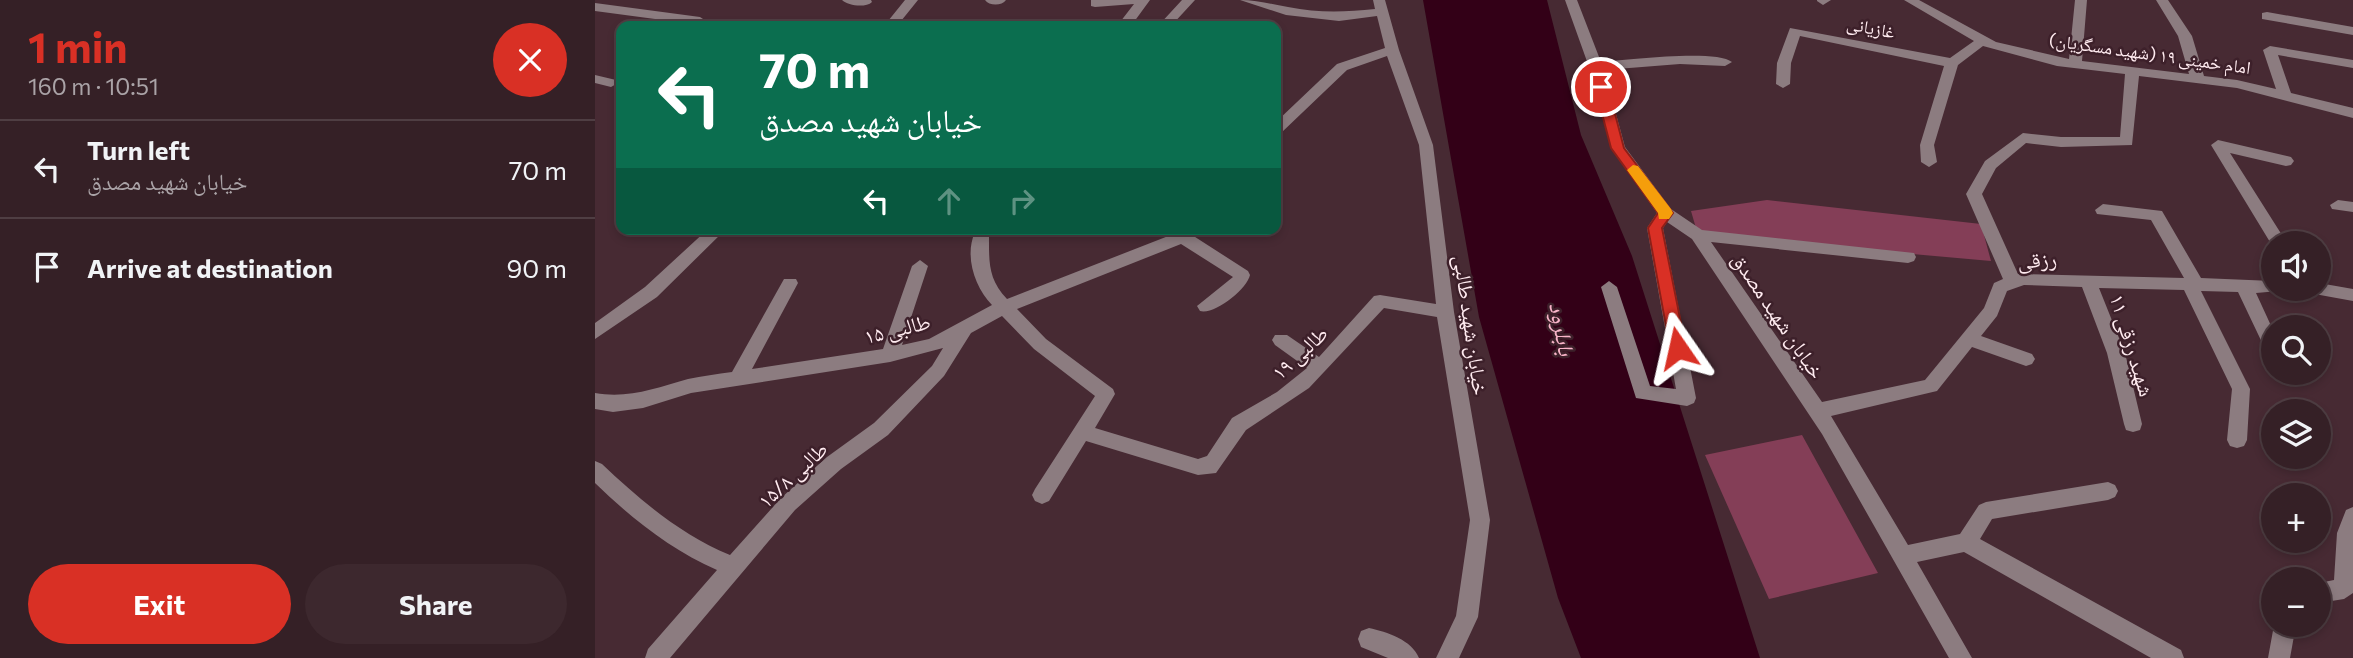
<!DOCTYPE html>
<meta charset="utf-8">
<style>
:root{--surface:#352026;--page:#3d282e;--text:#f1f3f6;--muted:#aaa3a7;--line:#4f3e43;--accent:#d93025}
body{margin:0;font-family:Commissioner,"Noto Naskh Arabic",sans-serif;background:var(--page);color:var(--text);height:100vh;display:flex;flex-direction:column;font-size:26px;white-space:nowrap}
*{box-sizing:border-box;margin:0}
p{font-size:23px;color:var(--muted)}
.icon{flex:none;width:38px;height:38px;fill:none;stroke:currentColor;stroke-width:2;stroke-linecap:round;stroke-linejoin:round}
.map{position:relative;flex:1;overflow:hidden}
.panel{display:flex;flex-direction:column;background:var(--surface);width:595px}
.panel>*{flex:none}
.hud{position:absolute;left:21px;top:21px;width:665px;height:214px;border-radius:14px;box-shadow:0 4px 10px #0003,0 0 0 2px var(--line);background:#0b6e4f;color:#fff;overflow:hidden}
.tools{position:absolute;left:1666px;top:231px;display:grid;gap:14px}
.tools a{display:grid;place-items:center;width:70px;height:70px;border-radius:50%;background:var(--surface);box-shadow:0 4px 10px #0003,0 0 0 2px var(--line);font-size:35px}
.pin{position:absolute;display:grid;place-items:center;width:60px;height:60px;color:#fff;margin:-30px;border:4px solid #fff;border-radius:50%;box-shadow:0 2px 7px #0007}
.me{position:absolute;width:77px;margin:-38px;rotate:349deg;stroke-linejoin:round;filter:drop-shadow(0 0 5px #0008)}
.turn{display:flex;align-items:center;gap:24px;height:147px;padding:0 28px;font-size:32px}
.turn .icon{width:91px;height:91px;stroke-width:2.5}
.turn b{display:block;font-size:49px;line-height:60px}
.lanes{display:flex;align-items:center;height:66px;padding:0 28px;background:#0003;justify-content:center;gap:35px;direction:ltr}
.lanes .off{opacity:.35}
.round{display:grid;place-items:center;flex:none;width:74px;height:74px;border-radius:37px;background:var(--page)}
.overview{display:flex;align-items:center;justify-content:space-between;height:119px;padding:0 28px}
h1{font-size:42px;font-weight:700;line-height:52px;color:var(--accent)}
.action{display:flex;gap:14px;margin-top:auto;padding:14px 28px}
.action a{flex:1;height:80px;border-radius:42px;background:var(--accent);color:#fff;font-size:28px;font-weight:700;line-height:80px;text-align:center}
.action a+a{background:var(--page);color:var(--text)}
ul{padding:0;list-style:none}
li{display:flex;align-items:center;gap:21px;height:98px;padding:0 28px;border-top:2px solid var(--line)}
li div{flex:1}
li b{display:block;font-size:26px}
li em{font-style:normal}
main{display:flex;flex:1;min-height:0}
.map>svg:first-child{display:block}
.green{fill:#843e57}
.water{fill:#330017}
.lines{fill:none;stroke-linecap:round;stroke-linejoin:round}
.minor{fill:#8c7c80;fill-rule:evenodd}
.route{fill:#d93025;stroke:#8d1f18;stroke-width:2}
.slow{fill:#f59e0b}
.labels{text-anchor:middle;dominant-baseline:central;stroke-width:5;stroke-linejoin:round;paint-order:stroke}
.far-street-label{font-size:18px;fill:#ffebf0;stroke:#3d202a}
.street-label{font-size:21px;fill:#ffebf0;stroke:#3d202a}
.water-label{font-size:23px;font-style:italic;fill:#f9b4c9;stroke:#3d202a}
</style>
<main>
<section class="panel">
<div class="overview"><div><h1>1 min</h1><p>160 m · 10:51</p></div><a class="round" style="background:#d93025;color:#fff"><svg class="icon" aria-label="close" viewBox="0 0 24 24"><path d="M6 6l12 12M18 6L6 18"/></svg></a></div>
<ul>
<li><svg class="icon" aria-label="left" viewBox="0 0 24 24"><path d="M17 20v-9H6M10 6l-5 5 5 5"/></svg><div><b>Turn left</b><p>خیابان شهید مصدق</p></div><em>70 m</em></li>
<li><svg class="icon" aria-label="arrive" viewBox="0 0 24 24"><path d="M6 21V4h12l-3 4 3 4H6"/></svg><div><b>Arrive at destination</b></div><em>90 m</em></li>
</ul>
<div class="action"><a>Exit</a><a>Share</a></div>
</section>
<div class="map">
<svg width="1758" height="658" viewBox="0 0 1758 658">
<rect width="100%" height="100%" fill="#472a33"/>
<path class="green" d="M1172 200 1386 224 1396 261 1103 235 1096 211Z
M1207 435 1283 573 1174 599 1110 455Z"/>
<path class="water" d="M828 0H952L986 135 1037 256 1165 658H986L963 598 884 317Z"/>
<g class="lines">
<path class="minor" d="M247 0H276L277 2C271 8 253 6 247 0Z
M310 0H323L302 26H289Z
M390 0H411C407 6 394 6 390 0Z
M496 0H555L536 26H522L539 4 500 7 496 6Z
M587 0H600L576 26H563Z
M645 0C662 0 676 4 693 7 723 13 750 12 780 9L778 0H790L804 50 838 145 859 312 895 520 883 617 864 658H841L861 616 875 520 842 317 789 308 714 388 651 430 621 473 603 475 491 441 454 501 447 504 440 501 437 495 440 489 500 396 439 349 407 316 376 333 349 376 293 435 246 469 200 510 75 658H50L53 649 122 570C76 550 36 518 0 483V461L7 464C45 500 86 535 135 555L186 498 232 457 279 423 337 366 348 348 295 362 96 393 48 408 18 412 0 409V393C33 399 61 388 93 379 107 376 122 374 137 372L189 279H201L203 283 157 369 288 349 317 266 325 260 333 266 307 345 334 339 397 305C380 288 369 256 380 232H392L394 236C394 262 393 279 412 299L581 233 584 229H601L597 235 653 271 655 275C652 289 620 315 605 311L602 306 638 277 586 244 422 309 451 339 518 389 520 394 500 428 603 459 612 456 637 418 682 392 712 368 680 345 677 340 680 335H692L724 357 779 296 785 295 841 304 824 145 792 56 752 70 686 133 681 135V122L742 64 790 48 782 16 744 21 691 15Z
M970 0H982L1006 62C1030 60 1121 49 1137 62L1130 66 1085 64 1009 70 1030 147 1076 209 1107 230 1319 253 1321 257 1319 261 1313 263 1116 242 1227 402 1330 380 1389 308 1399 283 1408 279 1371 194 1390 161 1428 133 1466 137H1525L1530 74 1462 66 1388 46 1363 65 1339 145 1342 162 1334 167 1326 162 1325 145 1349 66 1205 36 1196 63 1195 84 1188 88 1181 84 1182 63 1195 28 1355 58 1379 41 1309 0H1324L1401 42 1474 59 1480 0H1492L1487 61 1594 74 1583 36 1561 0H1573L1597 36 1609 76 1642 80 1681 89 1668 50 1675 46 1758 60V68L1683 55 1696 93 1758 108V118L1642 88 1544 76 1537 145 1466 147 1431 143 1401 168 1387 194 1423 274 1589 278 1556 220 1502 214 1500 210 1508 204 1567 211 1606 278 1678 281V289H1685L1684 291 1661 293 1678 330V355L1672 353 1643 292 1606 291 1655 389 1652 440 1649 446 1642 448 1635 446 1632 440 1637 389 1589 290 1504 288 1530 353 1547 424 1545 430 1538 432 1531 430 1529 424 1512 353 1487 287 1429 285 1412 291 1402 316 1386 336 1437 354 1440 359 1437 364 1431 366 1377 347 1342 391 1236 416 1313 545 1365 534 1384 505 1391 502 1513 482 1520 485 1523 491 1520 497 1513 500 1397 519 1385 539 1586 650 1589 658H1556L1369 552 1322 562 1377 658H1354L1227 434 1097 239 1072 222 1068 228 1101 398 1099 403 1092 406 1041 398 1006 287 1014 281 1022 287 1055 386 1081 389 1052 228 1062 213 1016 148 994 67Z
M1236 0 1228 5 1222 1V0Z
M0 3 105 17 111 21 105 25 0 11Z
M1672 12 1758 27V35L1667 19V13Z
M0 75 21 80 23 83 16 87 0 83Z
M1623 140 1696 157 1699 161 1696 165 1691 166 1635 153 1692 243H1678V247L1616 145Z
M1743 200 1758 202V212L1737 209 1735 205Z
M113 229H131L62 297 0 339V323L50 287Z
M1724 283 1758 289V301L1714 293 1712 289H1724Z
M1758 507V593L1749 599 1724 603V583L1739 580 1742 533 1751 510Z
M1679 625H1701L1695 658H1673Z
M774 628C792 632 817 640 824 658H793L766 647 763 639 766 631Z"/>
</g>
<path class="route" d="M1006 83 1013 87 1029 148 1078 213 1067 228 1091 348 1083 354 1075 348 1053 228 1063 213 1016 148 1000 87Z"/>
<path class="slow" d="M1038 165 1043 166 1076 209 1078 213 1074 219H1064L1063 213 1032 170Z"/>
<g class="labels">
<g class="far-street-label">
<text transform="translate(1276 27) rotate(11)">غازیانی</text>
<text transform="translate(1555 53) rotate(8)">امام خمینی ۱۹ (شهید مسگریان)</text>
</g>
<g class="street-label">
<text transform="translate(1442 259) rotate(-4)">رزقی</text>
<text transform="translate(1184 315) rotate(56)">خیابان شهید مصدق</text>
<text transform="translate(877 325) rotate(82)">خیابان شهید طالبی</text>
<text transform="translate(302 328) rotate(-14)">طالبی ۱۵</text>
<text transform="translate(1538 345) rotate(73)">شهید رزقی ۱۱</text>
<text transform="translate(704 352) rotate(-43)">طالبی ۱۹</text>
<text transform="translate(197 474) rotate(-43)">طالبی ۱۵/۸</text>
</g>
<g class="water-label">
<text transform="translate(968 329) rotate(79)">بابلرود</text>
</g>
</g>
</svg>
<div class="tools">
<a><svg class="icon" aria-label="sound" viewBox="0 0 24 24"><path d="M4 9h4l5-4v14l-5-4H4zM17 9q2 3 0 6"/></svg></a>
<a><svg class="icon" aria-label="search" viewBox="0 0 24 24"><circle cx="10" cy="10" r="6"/><path d="M15 15l6 6"/></svg></a>
<a><svg class="icon" aria-label="layers" viewBox="0 0 24 24"><path d="M12 4l9 5-9 5-9-5zM3 14l9 5 9-5"/></svg></a>
<a>+</a>
<a>−</a>
</div>
<div class="pin" style="left:1006px;top:87px;background:#d93025"><svg class="icon" aria-label="arrive" viewBox="0 0 24 24"><path d="M6 21V4h12l-3 4 3 4H6"/></svg></div>
<svg class="me" style="left:1083px;top:348px" viewBox="-20 -20 40 40"><path d="M0-17L14 15 0 8-14 15z" fill="#d93025" stroke="#fff" stroke-width="4"/></svg>
<div class="hud">
<div class="turn"><svg class="icon" aria-label="left" viewBox="0 0 24 24"><path d="M17 20v-9H6M10 6l-5 5 5 5"/></svg><div><b>70 m</b>خیابان شهید مصدق</div></div>
<div class="lanes"><svg class="icon" aria-label="left" viewBox="0 0 24 24"><path d="M17 20v-9H6M10 6l-5 5 5 5"/></svg><svg class="icon off" aria-label="ahead" viewBox="0 0 24 24"><path d="M12 20V5M6 11l6-6 6 6"/></svg><svg class="icon off" aria-label="right" viewBox="0 0 24 24"><path d="M7 20v-9h11M14 6l5 5-5 5"/></svg></div>
</div>
</div>
</main>
